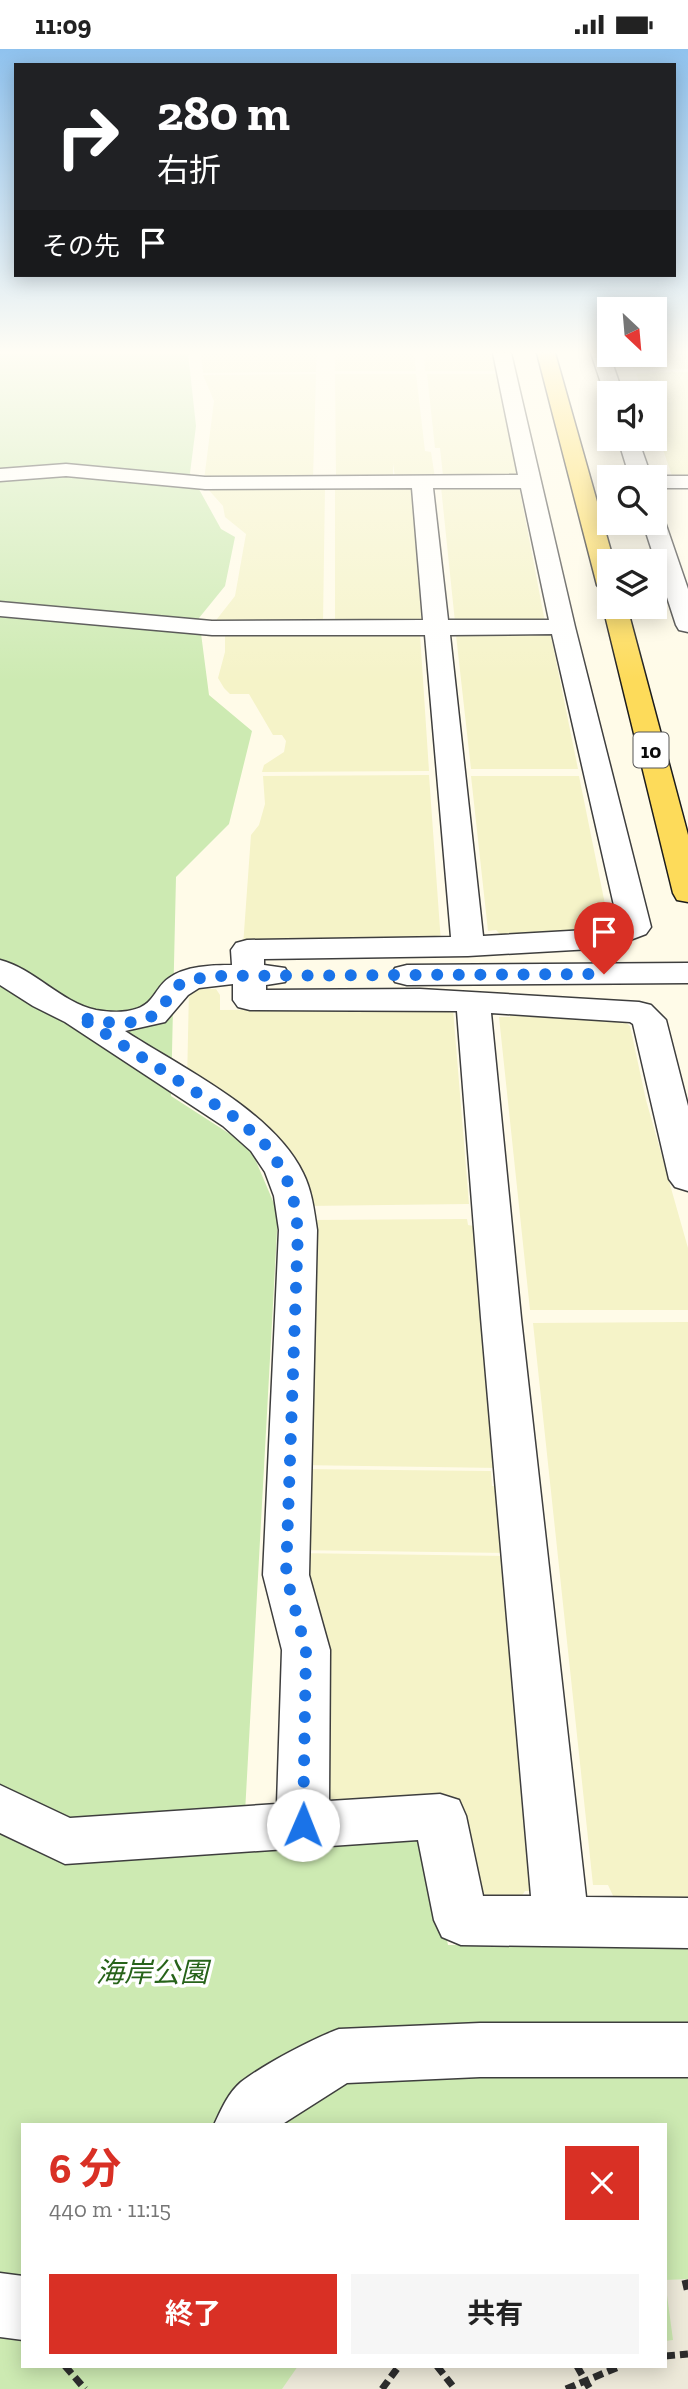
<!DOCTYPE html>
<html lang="ja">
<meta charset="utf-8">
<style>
:root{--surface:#fff;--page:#f6f6f6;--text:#222;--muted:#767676;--accent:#d93025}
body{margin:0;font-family:"Zilla Slab","Noto Sans JP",serif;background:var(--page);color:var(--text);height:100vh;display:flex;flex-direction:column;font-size:26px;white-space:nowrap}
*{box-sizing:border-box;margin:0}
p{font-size:23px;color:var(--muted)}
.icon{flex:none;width:38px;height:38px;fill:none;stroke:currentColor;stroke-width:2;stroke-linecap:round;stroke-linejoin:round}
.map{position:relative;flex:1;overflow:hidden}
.drawer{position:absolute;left:21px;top:2074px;width:646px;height:245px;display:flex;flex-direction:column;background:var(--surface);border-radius:0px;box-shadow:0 4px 18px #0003}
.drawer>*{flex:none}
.hud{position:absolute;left:14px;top:14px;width:662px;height:214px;border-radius:0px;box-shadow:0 4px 18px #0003;background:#202124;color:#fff;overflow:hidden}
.needle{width:46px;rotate:154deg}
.controls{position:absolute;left:597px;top:248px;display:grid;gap:14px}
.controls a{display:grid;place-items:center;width:70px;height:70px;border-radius:0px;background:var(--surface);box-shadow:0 4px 18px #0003;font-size:35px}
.pin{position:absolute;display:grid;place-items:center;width:60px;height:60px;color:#fff;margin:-72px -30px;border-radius:50% 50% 50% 0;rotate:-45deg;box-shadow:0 0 7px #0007}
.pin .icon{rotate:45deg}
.me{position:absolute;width:77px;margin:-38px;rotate:1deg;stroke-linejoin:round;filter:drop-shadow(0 0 5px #0008)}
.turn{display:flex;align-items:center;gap:24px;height:147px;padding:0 28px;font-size:32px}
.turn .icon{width:91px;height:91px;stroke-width:2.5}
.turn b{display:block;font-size:49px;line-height:60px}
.then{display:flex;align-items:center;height:66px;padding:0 28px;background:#0003;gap:14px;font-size:26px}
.round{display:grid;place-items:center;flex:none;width:74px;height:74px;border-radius:0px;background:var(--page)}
.summary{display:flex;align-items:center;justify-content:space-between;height:119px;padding:0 28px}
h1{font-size:42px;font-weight:700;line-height:52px;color:var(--accent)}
.action{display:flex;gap:14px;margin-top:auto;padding:14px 28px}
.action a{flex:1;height:80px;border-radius:0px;background:var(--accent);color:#fff;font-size:28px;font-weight:700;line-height:80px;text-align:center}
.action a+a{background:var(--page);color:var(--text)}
.status{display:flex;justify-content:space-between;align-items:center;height:49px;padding:0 35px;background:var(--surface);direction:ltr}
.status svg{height:19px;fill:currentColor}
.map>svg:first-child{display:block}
.farmland{fill:#f5f3c8}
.green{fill:#cdeab2;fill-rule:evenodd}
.plaza{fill:#ede9d9}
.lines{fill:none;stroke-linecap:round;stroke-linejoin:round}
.minor-casing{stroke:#3e3e3e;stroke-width:3}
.major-casing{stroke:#1c1c1c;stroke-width:3}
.path{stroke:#2d2d2d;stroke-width:7;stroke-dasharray:10 5;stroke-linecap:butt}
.minor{fill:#fff;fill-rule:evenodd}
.major{fill:#fddb5a;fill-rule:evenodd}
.route{stroke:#1a73e8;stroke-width:12;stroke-dasharray:0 21.6}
.labels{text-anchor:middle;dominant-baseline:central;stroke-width:7;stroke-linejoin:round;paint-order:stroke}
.shield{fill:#fff;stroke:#545454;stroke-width:2}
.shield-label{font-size:21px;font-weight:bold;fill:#0b0b0b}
.near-park-label{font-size:28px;font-style:italic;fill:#27631a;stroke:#fff}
</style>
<div class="status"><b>11:09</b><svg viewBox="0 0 49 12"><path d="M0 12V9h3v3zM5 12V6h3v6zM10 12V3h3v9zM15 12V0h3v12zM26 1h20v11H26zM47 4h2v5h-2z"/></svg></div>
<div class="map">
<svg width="688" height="2340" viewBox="0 0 688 2340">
<rect width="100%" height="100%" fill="#fffbe8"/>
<path class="farmland" d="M201 304H317L316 323 203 324Z
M335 304H414L416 322H335Z
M424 304H495L498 322H425Z
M655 304H688V320L634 321 629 306Z
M688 323V429H682L672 427 655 377 654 345H643L636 324Z
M316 325 313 430 204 431 214 352 203 326Z
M335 325H416L425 402 431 403 435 429H395L393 414V429H336Z
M427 325H499L517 429 443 427 440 399H435Z
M335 436H411L422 575H335Z
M325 437 323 575 216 576 217 570 235 547 246 485 225 468 223 457 206 438Z
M519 437 545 573H455L441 438Z
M467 584 546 585 551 587 578 720H471L456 586Z
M420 585 429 722 262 723 264 716 284 703 286 692 282 686H273L249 645H230L224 639 218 629 225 603V586Z
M429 726 441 894 243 897 251 786 259 776 265 755 263 727Z
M471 727H579L609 875 601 881 501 886 496 881 488 882Z
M189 940H216L220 946V961L453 960 469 1155 306 1157 187 1034Z
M510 964 621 970 630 977 646 1051 688 1199V1261H530L499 968H510Z
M467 1170 468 1176 479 1178 500 1419 297 1416 306 1171Z
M688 1273V1850L615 1851 608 1836H593L533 1274Z
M297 1420 491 1422 492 1437H502L508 1504 293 1501Z
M293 1504 508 1507 537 1842H525L515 1857 471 1854 315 1764Z"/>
<path class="green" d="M0 304H188L196 377 190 424 221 480 235 488 225 537 199 569 209 646 252 682 229 775 176 828 171 1047 250 1098 278 1164 243 1800 427 1789 448 1896 688 1898V2340H0ZM23 2076H665V2317H23Z"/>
<path class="plaza" d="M688 2230V2340H282L298 2317H665V2292L673 2291 665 2231Z"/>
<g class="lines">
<g class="minor-casing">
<path id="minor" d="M493 304H511L575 578 651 878 646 885 609 899 468 907 264 910V916L285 919 289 926 285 933 266 936V941L420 940 639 953 651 956 666 971 688 1057V1142L675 1138 669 1130 633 975 630 973 491 964 521 1269 586 1848 688 1849V1899L461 1896 442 1888 434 1871 418 1791 65 1815 0 1784V1736L70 1769 277 1755 282 1601 263 1526 279 1181 274 1147 265 1123 251 1102 223 1077 65 973 33 957 0 936V911C35 920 60 953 96 961 114 964 139 965 151 950 157 943 161 934 169 929 185 917 212 916 232 916L231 901 236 894 247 891 451 888 425 586H212L0 567V553L212 572 423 571 412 439 205 440 66 427 0 432V420L66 415 205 428 518 426ZM433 439H521L549 571H448ZM552 585 618 874 604 880 483 887 450 586ZM233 935V951L238 958 250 961 457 962 481 1269 531 1847H483L466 1767 459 1751 440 1745 329 1752 330 1601 309 1526 317 1181C314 1161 312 1142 303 1124 273 1062 182 1019 125 982L165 973 188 946 199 939Z
M591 304H609L623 345H609V350L606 349Z
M618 390H638L651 427H688V439H654V429H630Z
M654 466 662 468 665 473 688 540V583L679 581 676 576 643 474H654Z
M688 914V934L407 936 395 933 391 926 395 919 407 916Z
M480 1974H688V2028H480L347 2034 281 2076H214C221 2061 228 2044 241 2033 263 2016 312 1990 339 1980Z
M0 2224 23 2227V2291L0 2288Z"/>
</g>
<g class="major-casing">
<path id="major" d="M537 304H555L614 513H609V543L601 541 597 536Z
M609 552V558H627L688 786V853L677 851 673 844 603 558Z"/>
</g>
<path class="path" d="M685 2231 688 2244
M665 2307 688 2305
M65 2317 85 2340
M437 2317 455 2340
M577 2317 590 2340
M382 2340 399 2317
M566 2340 621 2317"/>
<use href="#minor" class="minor"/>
<use href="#major" class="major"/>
</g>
<linearGradient id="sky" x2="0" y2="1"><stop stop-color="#8fc2ee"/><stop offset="0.48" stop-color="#fffdf5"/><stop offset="1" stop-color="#fffdf5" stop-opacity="0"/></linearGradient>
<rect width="688" height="632" fill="url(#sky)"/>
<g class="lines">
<path class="route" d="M303 1776 306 1601 286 1526 298 1181 293 1147 284 1123 264 1094 236 1069 78 967C101 975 146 980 163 958 166 954 167 948 171 943 180 931 197 930 211 927L604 925"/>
</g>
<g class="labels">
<rect class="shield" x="633.5" y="683.5" width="35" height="35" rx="5"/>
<g class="shield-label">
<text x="651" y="701">10</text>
</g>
<g class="near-park-label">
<text x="152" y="1923">海岸公園</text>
</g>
</g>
</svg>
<div class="controls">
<a><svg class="needle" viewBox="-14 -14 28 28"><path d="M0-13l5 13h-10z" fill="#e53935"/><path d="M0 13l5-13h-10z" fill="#767676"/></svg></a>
<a><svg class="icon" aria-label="sound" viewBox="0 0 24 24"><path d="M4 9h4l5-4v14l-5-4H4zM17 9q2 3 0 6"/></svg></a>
<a><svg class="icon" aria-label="search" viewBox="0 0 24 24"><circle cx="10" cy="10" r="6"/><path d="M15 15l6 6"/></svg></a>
<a><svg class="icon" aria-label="layers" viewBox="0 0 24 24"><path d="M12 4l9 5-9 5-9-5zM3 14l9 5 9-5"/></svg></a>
</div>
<div class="pin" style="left:604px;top:925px;background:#d93025"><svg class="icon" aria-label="arrive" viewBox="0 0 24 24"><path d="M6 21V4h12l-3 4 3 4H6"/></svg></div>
<svg class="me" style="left:303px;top:1776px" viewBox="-20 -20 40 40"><circle r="19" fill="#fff"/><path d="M0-13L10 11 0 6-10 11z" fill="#1a73e8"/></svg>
<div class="hud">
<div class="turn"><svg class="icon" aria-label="right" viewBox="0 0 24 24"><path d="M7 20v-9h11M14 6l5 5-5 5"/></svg><div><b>280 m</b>右折</div></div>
<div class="then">その先<svg class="icon" aria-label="arrive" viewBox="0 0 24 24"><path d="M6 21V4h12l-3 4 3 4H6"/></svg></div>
</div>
<section class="drawer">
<div class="summary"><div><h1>6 分</h1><p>440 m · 11:15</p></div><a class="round" style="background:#d93025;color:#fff"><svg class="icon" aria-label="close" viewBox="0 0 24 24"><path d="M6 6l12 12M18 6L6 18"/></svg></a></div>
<div class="action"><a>終了</a><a>共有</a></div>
</section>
</div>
